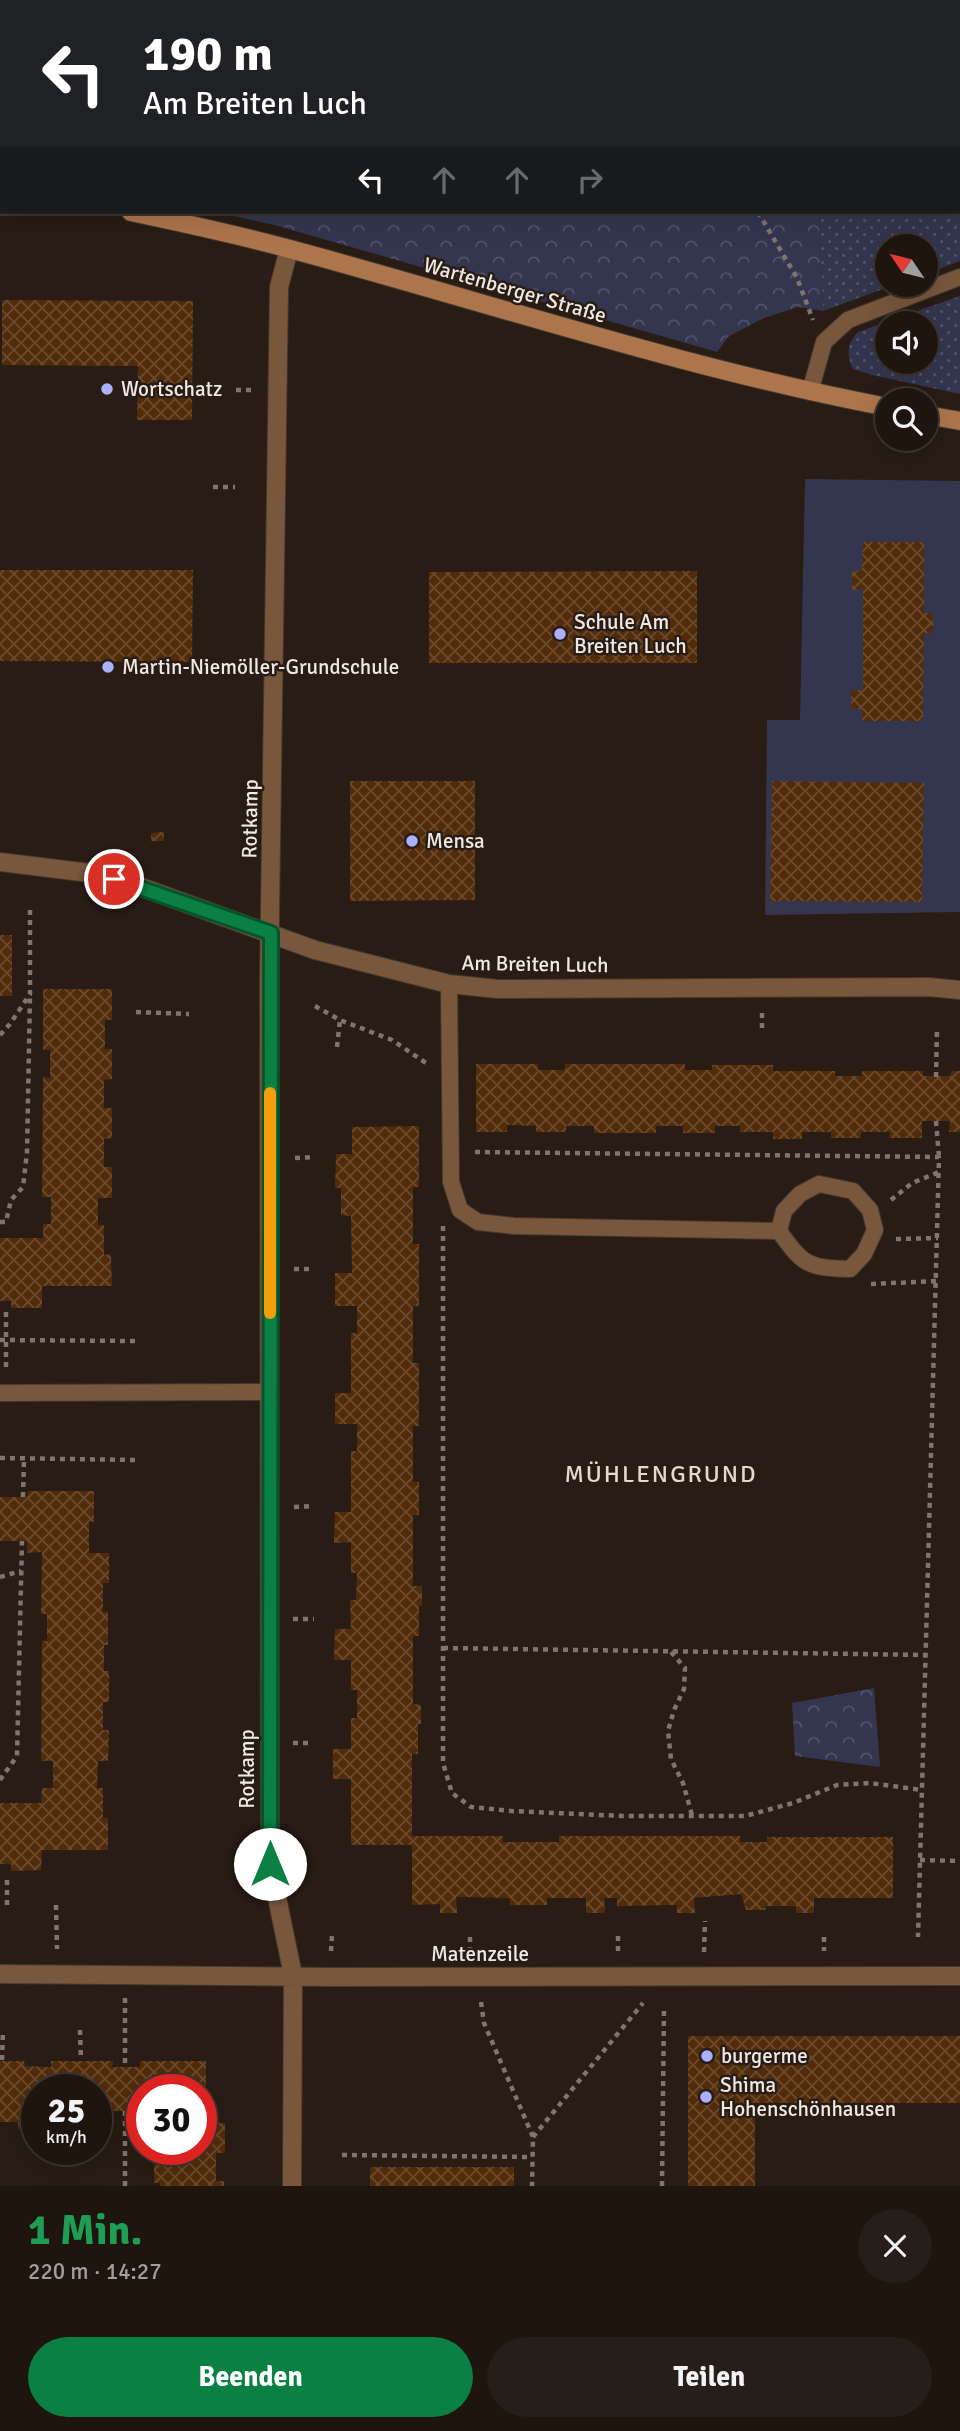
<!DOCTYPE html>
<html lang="de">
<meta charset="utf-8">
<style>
:root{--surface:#1e150f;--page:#261e18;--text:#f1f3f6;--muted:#a19f9e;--line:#3c342f;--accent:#0b8043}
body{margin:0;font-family:Signika,sans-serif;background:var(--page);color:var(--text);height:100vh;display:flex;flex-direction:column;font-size:26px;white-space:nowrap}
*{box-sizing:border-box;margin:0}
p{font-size:23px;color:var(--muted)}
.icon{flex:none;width:38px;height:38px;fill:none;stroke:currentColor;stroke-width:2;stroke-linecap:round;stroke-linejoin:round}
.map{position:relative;height:2186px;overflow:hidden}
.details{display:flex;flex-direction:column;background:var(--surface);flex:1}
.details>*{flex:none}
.guide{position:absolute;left:0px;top:0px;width:961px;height:214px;box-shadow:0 7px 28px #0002,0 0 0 2px var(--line);background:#202124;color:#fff;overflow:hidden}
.needle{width:46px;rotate:305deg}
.tools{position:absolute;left:875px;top:234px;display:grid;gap:14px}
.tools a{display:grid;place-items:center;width:63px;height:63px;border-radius:50%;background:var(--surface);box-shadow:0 7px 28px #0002,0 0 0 2px var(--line);font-size:35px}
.speed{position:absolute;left:21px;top:2074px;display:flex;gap:14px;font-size:35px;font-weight:700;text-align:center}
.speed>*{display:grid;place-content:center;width:91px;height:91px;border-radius:50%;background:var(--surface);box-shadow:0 7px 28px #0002,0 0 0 2px var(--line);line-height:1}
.speed small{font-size:18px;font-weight:400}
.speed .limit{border:10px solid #d22;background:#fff;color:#111}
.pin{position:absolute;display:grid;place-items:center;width:60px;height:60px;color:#fff;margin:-30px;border:4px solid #fff;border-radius:50%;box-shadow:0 2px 7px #0007}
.me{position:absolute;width:77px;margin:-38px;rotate:0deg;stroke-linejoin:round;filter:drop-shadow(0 0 5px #0008)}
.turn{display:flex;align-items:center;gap:24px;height:147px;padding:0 28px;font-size:32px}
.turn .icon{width:91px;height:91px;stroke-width:2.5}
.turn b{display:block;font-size:49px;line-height:60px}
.lanes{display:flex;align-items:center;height:66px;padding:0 28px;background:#0003;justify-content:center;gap:35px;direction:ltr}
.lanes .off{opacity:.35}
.round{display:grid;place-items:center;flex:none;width:74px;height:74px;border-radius:37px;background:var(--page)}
.overview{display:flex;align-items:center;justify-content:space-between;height:119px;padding:0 28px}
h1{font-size:42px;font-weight:700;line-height:52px;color:#1e9e55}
.primary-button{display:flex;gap:14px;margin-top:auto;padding:14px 28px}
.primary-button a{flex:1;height:80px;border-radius:42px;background:var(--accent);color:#fff;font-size:28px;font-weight:700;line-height:80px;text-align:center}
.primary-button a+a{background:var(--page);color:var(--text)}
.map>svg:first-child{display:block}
.grass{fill:url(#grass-dots);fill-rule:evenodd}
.park{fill:url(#park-crowns)}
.garden{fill:#343650}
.building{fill:url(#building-cross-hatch)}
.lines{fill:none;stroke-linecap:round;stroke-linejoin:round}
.lane-casing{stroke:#443931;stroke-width:18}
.street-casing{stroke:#443931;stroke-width:20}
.secondary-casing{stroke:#443931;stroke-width:20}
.path{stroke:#80756e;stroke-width:4.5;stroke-dasharray:5 5;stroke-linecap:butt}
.lane{stroke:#79573d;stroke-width:16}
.street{stroke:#79573d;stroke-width:18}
.secondary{stroke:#ad754c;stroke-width:18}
.route-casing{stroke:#07532c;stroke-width:18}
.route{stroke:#0b8043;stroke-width:12}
.slow{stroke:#f59e0b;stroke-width:12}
.poi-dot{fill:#aab0fc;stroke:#281c14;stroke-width:2.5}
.labels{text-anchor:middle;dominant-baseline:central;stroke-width:5;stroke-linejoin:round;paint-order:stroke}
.street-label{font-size:21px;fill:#f0e8e2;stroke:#281c14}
.poi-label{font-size:21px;fill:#f0e8e2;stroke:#281c14;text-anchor:start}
.quarter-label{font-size:24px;letter-spacing:2px;fill:#e7d7cc;stroke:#281c14}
</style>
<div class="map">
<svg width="960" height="2186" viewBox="0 0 960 2186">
<defs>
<pattern id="grass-dots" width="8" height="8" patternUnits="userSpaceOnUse" patternTransform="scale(1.75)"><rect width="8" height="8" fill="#343650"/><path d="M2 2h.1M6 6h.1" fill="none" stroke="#525369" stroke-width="1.8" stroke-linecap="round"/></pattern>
<pattern id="park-crowns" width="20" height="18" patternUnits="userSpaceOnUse" patternTransform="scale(1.75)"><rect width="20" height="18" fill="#343650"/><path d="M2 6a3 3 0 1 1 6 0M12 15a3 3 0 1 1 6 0" fill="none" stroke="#525369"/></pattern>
<pattern id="building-cross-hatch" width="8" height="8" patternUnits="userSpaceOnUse" patternTransform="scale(1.75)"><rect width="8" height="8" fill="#522c0a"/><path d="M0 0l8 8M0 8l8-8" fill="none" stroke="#6b4b2d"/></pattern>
</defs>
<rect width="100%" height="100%" fill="#281c14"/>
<path class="grass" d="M810 0H960V261L926 274V247H887V285H894L823 311 819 212H959V2Z
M960 296V394L872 375 853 369C846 355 847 344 858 332ZM887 324H926V362H887Z"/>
<path class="park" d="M0 0H810V2H2V166Z
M216 212H819L823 311 798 307 764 318 729 336 717 352 278 226Z
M874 1688 880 1767 795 1756 792 1703Z"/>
<path class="garden" d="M805 479 960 481V912L765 915 767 720H800Z"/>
<path class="building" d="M2 300 193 301 192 420H137L138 366 2 365Z
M863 542H924V613H933V633H924L923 721H862V709H851V690H863V589L852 590V571H862Z
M0 570H193L192 662 0 661Z
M697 571V663H429V572Z
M350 781H475V900L350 901Z
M772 781 924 783 922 902 770 901Z
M164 832V841H151V833Z
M0 935H12V996H0Z
M43 989H112V1020H105V1049H112V1079L104 1080V1108H112V1138L104 1139V1167H112V1198H98V1225H104V1255L111 1254 112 1286H42V1308H11V1301H0V1238H43V1224H51V1197H42L43 1077 50 1078V1050H43Z
M476 1064H538V1070H565V1064H685V1070H712V1065H773V1071H835V1076H862V1071H923V1076H951V1071H960V1132H949L950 1121H922V1138H889L890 1132H861V1138H831V1132H802V1139H773V1132H740V1126H715V1133H683V1126H656V1133H594V1126H566V1132H536V1126L507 1125V1132H476Z
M419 1126V1187H413V1244H419V1306H413V1363H419V1426H413V1482H419V1515H413V1586H422V1606H419V1636H413V1704L421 1705V1724H418V1754H412V1836H503V1842H559V1836H740V1842H767V1837H893V1898H814V1913H796V1906H765L766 1910H746L741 1894 694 1898 695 1913H677V1905L617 1906V1898H604L605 1913H586V1898H547V1905H510V1898L456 1897 457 1913H440V1904L412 1905V1845H351V1779H333V1749H351V1718H357V1690H351V1660H334L335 1629H351L350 1600H356L357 1573H351V1542L334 1543 335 1512H351V1451H357V1424H335V1393H351V1333H357V1306H335V1273H352L351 1216 341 1215V1188H335L336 1154H352V1127Z
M28 1491H94V1522L89 1521V1553H109V1583H103V1612H108V1645H104V1671H109V1702H103V1730H109L108 1761H98L97 1788H103V1818H108V1850H42L41 1870 11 1871V1864H0V1803H41L42 1788H53V1761H41L42 1641H47V1614H41L42 1552 27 1553V1541H0V1497H27Z
M688 2036H960V2103H755V2186H688Z
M0 2061H24L25 2066 51 2067V2061H113L112 2067H140V2061H206V2094H201V2090H142V2111H112V2130H96V2090H37V2129H18V2122H0Z
M201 2123H225V2153H216V2181H224V2186H160V2183H154V2149H201Z
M370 2167H514V2186H370Z"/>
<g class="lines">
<g class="lane-casing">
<path id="lane" d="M810 392 824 342 848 320 960 277
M449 984 451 1182 460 1210 478 1222 514 1226 779 1231C803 1265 808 1268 850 1269L864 1254 875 1230 870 1210 853 1191 819 1184 800 1194 784 1211 779 1231
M0 1393 270 1392"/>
</g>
<g class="street-casing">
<path id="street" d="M289 249 279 287 269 980 270 1847V1864L293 1975 292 2186
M0 862 90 873 138 886 315 950 449 984 498 989 929 987 960 990
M0 1974 331 1977 960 1976"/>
</g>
<g class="secondary-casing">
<path id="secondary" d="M0 184H2
M131 212C183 223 235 234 286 248 487 302 683 368 887 407
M926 415 960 421"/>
</g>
<path class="path" d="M0 84H2
M758 212 797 278 813 320
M236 390H252
M213 487H235
M315 1006 340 1020 392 1040 426 1063
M136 1012 189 1014
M762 1013V1030
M0 1035 10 1024 30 994V908
M337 1047 340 1020
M936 1077 937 1028
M936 1121 939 1157
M475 1152 939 1157 918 1937
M295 1158 315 1157
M891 1200 912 1183 939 1172
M0 1222H6L11 1200 23 1187 27 1152 30 994
M443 1226V1763L452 1793 471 1807 511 1811 623 1816H745L793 1803 837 1785 870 1783 922 1790
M896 1239 938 1238
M294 1269H314
M871 1284 937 1281
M6 1312V1370
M0 1340 137 1341
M0 1458 136 1460
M23 1497 24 1458
M294 1507 314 1506
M0 1577 21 1571
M293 1619H314
M443 1648 926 1655
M671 1652 685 1668 684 1689 674 1710 668 1731 671 1759 683 1783 692 1815
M293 1743H313
M0 1780 17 1756 22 1541
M920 1860 960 1861
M7 1905V1879
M56 1905 57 1949
M618 1936V1953
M824 1937V1951
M331 1951 332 1935
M470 1952V1935
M704 1952 705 1921
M125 1998V2067
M481 2002 484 2023 533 2137 532 2186
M80 2030 81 2060
M2 2060 3 2030
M533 2137 643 2003
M342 2155 532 2157
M125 2186V2111
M662 2186 664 2008"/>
<use href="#lane" class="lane"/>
<use href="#street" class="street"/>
<use href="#secondary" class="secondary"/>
</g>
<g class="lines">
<g class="route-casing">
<path id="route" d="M114 879 271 933 270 1864"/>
</g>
<use href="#route" class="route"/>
<path class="slow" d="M270 1093V1313"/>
</g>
<g class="poi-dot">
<circle cx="107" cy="389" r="7"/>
<circle cx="560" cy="634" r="7"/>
<circle cx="108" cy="667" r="7"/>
<circle cx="412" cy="841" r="7"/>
<circle cx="707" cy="2056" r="7"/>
<circle cx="706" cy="2097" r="7"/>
</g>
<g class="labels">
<g class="street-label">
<text transform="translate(515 290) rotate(16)">Wartenberger Straße</text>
<text transform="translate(250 819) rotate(-89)">Rotkamp</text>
<text transform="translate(535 964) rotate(1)">Am Breiten Luch</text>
<text transform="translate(247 1769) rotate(-90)">Rotkamp</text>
<text x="480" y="1954">Matenzeile</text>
</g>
<g class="poi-label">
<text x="121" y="389">Wortschatz</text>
<text x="574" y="622">Schule Am<tspan x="574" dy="24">Breiten Luch</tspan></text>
<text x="122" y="667">Martin-Niemöller-Grundschule</text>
<text x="426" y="841">Mensa</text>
<text x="721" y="2056">burgerme</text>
<text x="720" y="2085">Shima<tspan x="720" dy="24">Hohenschönhausen</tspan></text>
</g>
<g class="quarter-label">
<text x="661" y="1474">MÜHLENGRUND</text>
</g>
</g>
</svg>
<div class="tools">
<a><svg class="needle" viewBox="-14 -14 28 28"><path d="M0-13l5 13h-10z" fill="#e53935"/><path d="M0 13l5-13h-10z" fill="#a19f9e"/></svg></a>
<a><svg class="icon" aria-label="sound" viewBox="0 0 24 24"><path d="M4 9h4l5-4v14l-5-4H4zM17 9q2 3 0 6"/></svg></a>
<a><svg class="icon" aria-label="search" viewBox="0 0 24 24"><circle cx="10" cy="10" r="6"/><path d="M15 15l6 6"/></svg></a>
</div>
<div class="speed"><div>25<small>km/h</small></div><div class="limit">30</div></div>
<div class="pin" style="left:114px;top:879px;background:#d93025"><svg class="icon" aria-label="arrive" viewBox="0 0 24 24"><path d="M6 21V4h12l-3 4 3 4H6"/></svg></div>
<svg class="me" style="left:270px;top:1864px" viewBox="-20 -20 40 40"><circle r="19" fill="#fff"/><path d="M0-13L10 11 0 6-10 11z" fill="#0b8043"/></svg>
<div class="guide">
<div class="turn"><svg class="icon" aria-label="left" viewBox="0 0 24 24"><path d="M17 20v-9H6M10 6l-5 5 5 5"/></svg><div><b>190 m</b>Am Breiten Luch</div></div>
<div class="lanes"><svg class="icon" aria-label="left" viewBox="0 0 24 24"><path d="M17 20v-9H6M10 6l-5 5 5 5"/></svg><svg class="icon off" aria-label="ahead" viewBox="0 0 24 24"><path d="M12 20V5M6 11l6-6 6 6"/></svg><svg class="icon off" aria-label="ahead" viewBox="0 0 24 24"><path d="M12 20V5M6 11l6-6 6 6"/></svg><svg class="icon off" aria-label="right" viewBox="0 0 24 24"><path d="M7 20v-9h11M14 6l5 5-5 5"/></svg></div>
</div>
</div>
<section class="details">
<div class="overview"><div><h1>1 Min.</h1><p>220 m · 14:27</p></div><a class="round"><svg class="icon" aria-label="close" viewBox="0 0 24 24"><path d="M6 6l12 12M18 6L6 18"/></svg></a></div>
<div class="primary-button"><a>Beenden</a><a>Teilen</a></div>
</section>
